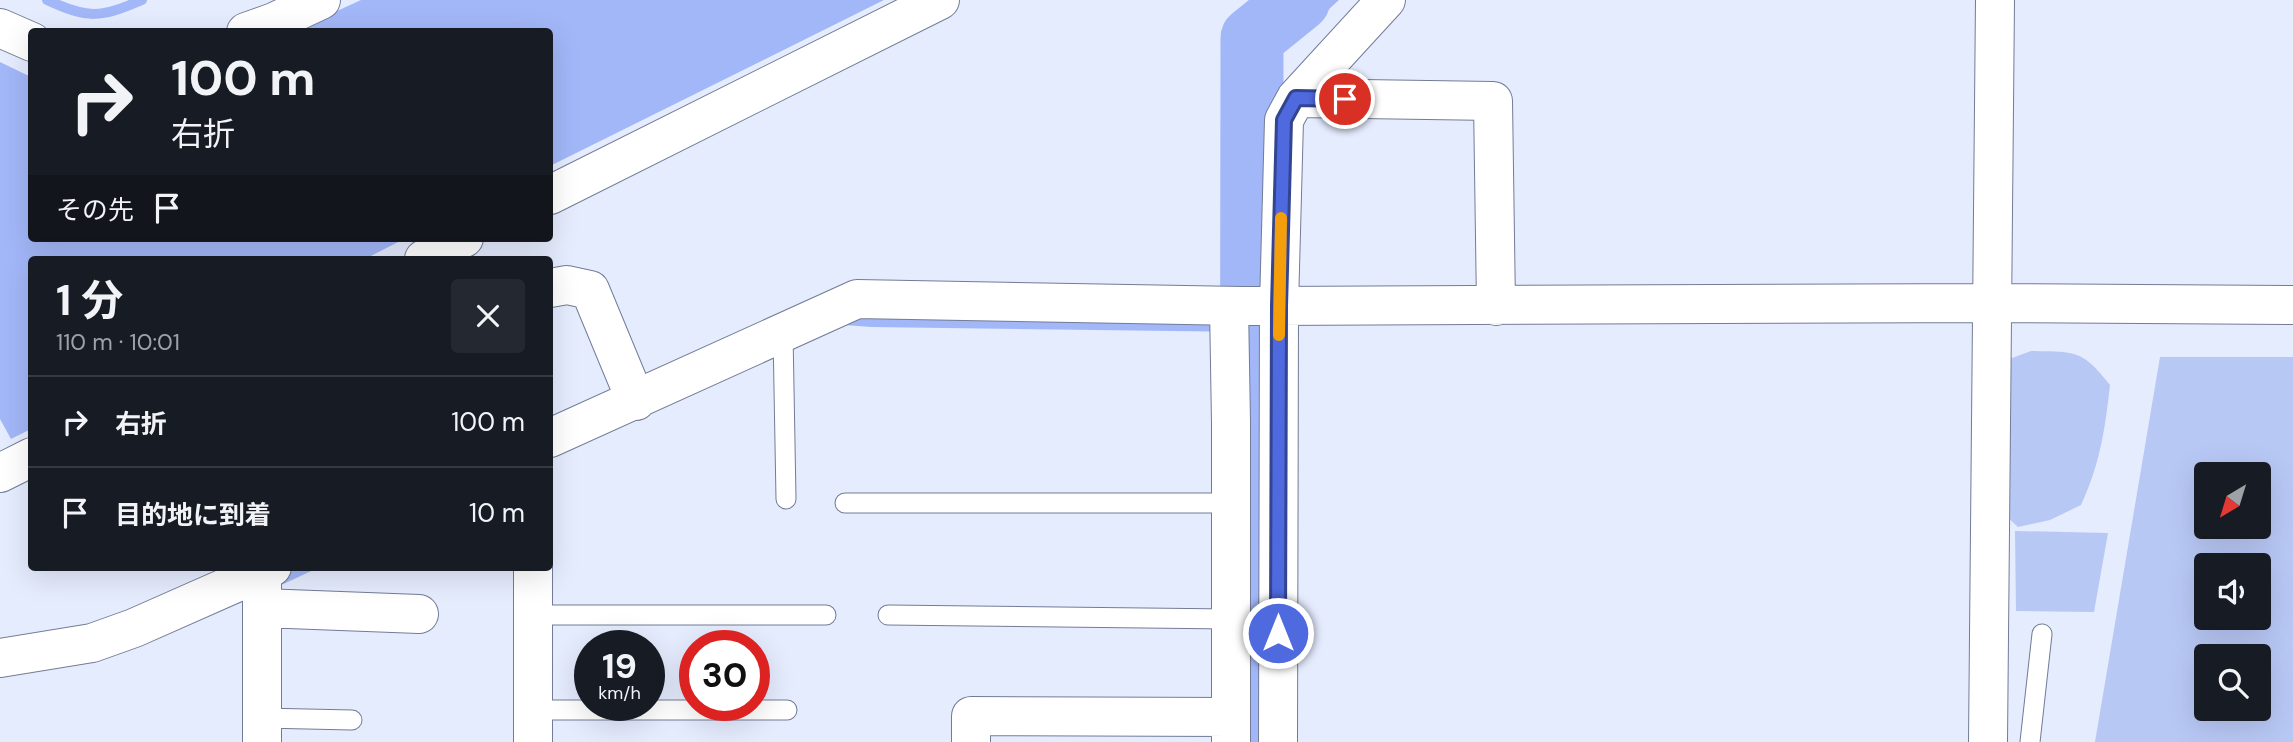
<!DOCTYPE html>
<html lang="ja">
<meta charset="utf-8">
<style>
:root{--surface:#171b24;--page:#242831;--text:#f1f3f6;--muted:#9ea1a6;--line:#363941}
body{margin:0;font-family:"DM Sans","Noto Sans JP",sans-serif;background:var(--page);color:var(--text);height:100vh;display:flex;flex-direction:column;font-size:26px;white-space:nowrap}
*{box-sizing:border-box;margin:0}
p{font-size:23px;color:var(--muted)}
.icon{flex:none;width:38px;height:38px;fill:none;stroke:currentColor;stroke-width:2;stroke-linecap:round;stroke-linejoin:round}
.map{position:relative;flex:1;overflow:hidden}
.side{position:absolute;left:28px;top:256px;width:525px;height:315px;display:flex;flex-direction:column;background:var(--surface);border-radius:7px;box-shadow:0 7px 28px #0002}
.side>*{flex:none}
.guide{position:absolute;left:28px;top:28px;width:525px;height:214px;border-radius:7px;box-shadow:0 7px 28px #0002;background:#171b24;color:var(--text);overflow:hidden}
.needle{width:46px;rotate:218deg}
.controls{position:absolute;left:2194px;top:462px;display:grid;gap:14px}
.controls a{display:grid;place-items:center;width:77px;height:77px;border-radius:7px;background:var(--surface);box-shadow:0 7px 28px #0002;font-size:35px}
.speed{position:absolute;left:574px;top:630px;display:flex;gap:14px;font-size:35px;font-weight:700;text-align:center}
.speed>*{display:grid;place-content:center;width:91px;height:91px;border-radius:50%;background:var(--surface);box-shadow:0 7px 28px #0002;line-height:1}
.speed small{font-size:18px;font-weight:400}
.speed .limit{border:10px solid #d22;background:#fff;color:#111}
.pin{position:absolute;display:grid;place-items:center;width:60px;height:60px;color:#fff;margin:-30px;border:4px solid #fff;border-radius:50%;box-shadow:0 2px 7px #0007}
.me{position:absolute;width:77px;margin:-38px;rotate:0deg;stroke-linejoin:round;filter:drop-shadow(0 0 5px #0008)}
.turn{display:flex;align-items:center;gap:24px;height:147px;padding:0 28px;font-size:32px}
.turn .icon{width:91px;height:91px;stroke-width:2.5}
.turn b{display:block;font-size:49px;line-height:60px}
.then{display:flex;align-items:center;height:66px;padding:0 28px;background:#0003;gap:14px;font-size:26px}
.round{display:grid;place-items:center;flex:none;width:74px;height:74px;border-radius:7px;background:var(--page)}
.summary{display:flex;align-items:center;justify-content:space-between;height:119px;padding:0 28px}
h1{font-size:42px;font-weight:700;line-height:52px}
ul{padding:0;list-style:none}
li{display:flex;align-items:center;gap:21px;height:91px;padding:0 28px;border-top:2px solid var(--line)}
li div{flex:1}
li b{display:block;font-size:26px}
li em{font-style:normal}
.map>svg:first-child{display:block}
.green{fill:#b8c8f5;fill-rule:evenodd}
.water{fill:#a2b7f8}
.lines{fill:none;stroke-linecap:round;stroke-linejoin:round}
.stream{stroke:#a2b7f8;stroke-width:10}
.river{stroke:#a2b7f8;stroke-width:63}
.lane-casing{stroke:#727c97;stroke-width:21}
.street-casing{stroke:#727c97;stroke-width:40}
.lane{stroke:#fff;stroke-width:19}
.street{stroke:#fff;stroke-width:38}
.route-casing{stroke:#334490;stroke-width:18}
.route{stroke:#4f69de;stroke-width:12}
.slow{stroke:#f59e0b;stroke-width:12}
</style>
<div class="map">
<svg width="2293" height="742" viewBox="0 0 2293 742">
<rect width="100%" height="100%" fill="#e5ecfe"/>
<path class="green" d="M2031 351C2075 352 2082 349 2110 385 2105 430 2100 464 2081 505L2050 520 2018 527 2006 516 2004 361Z
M2160 357H2293V742H2095ZM2207 474H2259V527H2207ZM2207 565H2259V618H2207ZM2207 656H2259V709H2207Z
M2015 531 2108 533 2094 612 2016 611Z"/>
<path class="water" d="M361 0H884L550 166V32H291Z
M1268 0H1339L1268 64 1243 61 1239 22Z
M0 62 31 77 32 238H406L365 259H32L31 429 11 439 0 419Z"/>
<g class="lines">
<path class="stream" d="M47 0C88 19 100 18 142 0
M844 320 872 322 1252 327
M276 582 308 567"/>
<path class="river" d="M1251 742 1252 38 1299 0"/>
<g class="lane-casing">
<path id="lane" d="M783 333 786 499
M845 503H1231
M534 615H826
M888 615 1230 619
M533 710H787
M262 718 352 720
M2030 742 2042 634"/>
</g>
<g class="street-casing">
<path id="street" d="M0 28 32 42
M246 32 274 22 321 0
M1296 98 1493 101 1496 306
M550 195 940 0
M424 259 464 238
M550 288 567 285 590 290 636 401
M1229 306 1231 423V742
M550 438 857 299 1241 306 1991 303 2293 305
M0 473 32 457
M262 572V742
M262 608 419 614
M0 658 92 643 134 628 272 567
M533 742V567
M971 742V716L1231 717
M1278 742 1279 306 1284 120 1296 98 1386 0
M1988 742 1995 0"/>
</g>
<use href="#lane" class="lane"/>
<use href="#street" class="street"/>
</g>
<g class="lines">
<g class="route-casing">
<path id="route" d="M1278 633 1279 306 1284 120 1296 98 1345 99"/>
</g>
<use href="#route" class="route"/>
<path class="slow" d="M1279 335 1281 218"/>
</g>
</svg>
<div class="controls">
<a><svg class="needle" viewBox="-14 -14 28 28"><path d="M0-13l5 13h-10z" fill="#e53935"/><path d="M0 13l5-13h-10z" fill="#9ea1a6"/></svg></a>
<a><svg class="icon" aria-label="sound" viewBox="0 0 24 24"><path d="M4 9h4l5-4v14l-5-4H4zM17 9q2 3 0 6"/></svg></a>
<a><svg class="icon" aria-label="search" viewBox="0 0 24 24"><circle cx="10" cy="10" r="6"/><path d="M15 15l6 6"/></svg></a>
</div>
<div class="speed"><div>19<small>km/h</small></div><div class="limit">30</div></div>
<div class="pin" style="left:1345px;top:99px;background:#d93025"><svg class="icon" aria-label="arrive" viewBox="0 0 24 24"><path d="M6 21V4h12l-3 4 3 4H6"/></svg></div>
<svg class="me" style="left:1278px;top:633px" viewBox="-20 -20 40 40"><circle r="17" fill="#4f69de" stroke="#fff" stroke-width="3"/><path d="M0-11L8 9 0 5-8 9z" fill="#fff"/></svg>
<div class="guide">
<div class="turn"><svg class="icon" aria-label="right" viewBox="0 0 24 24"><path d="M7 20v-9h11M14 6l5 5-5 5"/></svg><div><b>100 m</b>右折</div></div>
<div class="then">その先<svg class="icon" aria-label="arrive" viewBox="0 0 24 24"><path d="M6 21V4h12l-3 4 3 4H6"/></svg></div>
</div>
<section class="side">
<div class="summary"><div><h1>1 分</h1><p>110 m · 10:01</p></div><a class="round"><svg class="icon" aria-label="close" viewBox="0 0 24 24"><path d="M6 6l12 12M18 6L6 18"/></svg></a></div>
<ul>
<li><svg class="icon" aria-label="right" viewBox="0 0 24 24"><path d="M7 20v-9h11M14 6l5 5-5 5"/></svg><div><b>右折</b></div><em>100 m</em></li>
<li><svg class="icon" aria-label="arrive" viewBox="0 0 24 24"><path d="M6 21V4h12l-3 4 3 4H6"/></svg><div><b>目的地に到着</b></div><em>10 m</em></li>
</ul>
</section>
</div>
